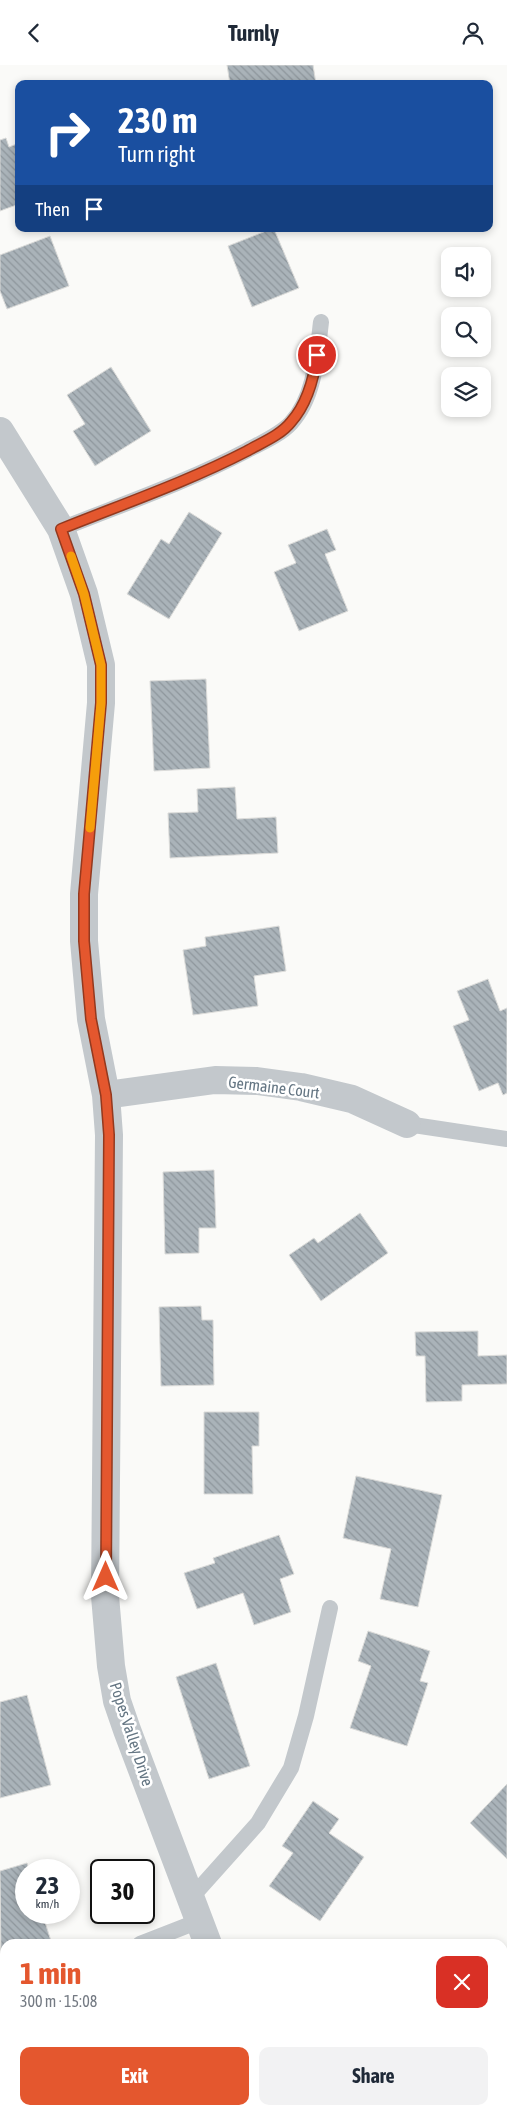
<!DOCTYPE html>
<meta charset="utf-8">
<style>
:root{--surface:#fff;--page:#f2f2f3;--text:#1f2937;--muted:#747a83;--accent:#e4572e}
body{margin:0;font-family:"Asap Condensed",sans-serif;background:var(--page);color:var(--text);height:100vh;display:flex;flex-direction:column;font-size:19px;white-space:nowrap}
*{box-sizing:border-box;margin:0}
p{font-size:16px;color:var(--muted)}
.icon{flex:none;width:28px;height:28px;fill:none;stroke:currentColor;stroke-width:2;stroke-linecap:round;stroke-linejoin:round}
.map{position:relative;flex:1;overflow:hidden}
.drawer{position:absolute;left:0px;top:1874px;width:508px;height:176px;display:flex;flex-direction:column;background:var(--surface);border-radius:15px 15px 0 0;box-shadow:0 2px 8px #0003}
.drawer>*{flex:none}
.banner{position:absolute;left:15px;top:15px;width:478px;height:152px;border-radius:10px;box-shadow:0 2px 8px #0003;background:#1a4fa0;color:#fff;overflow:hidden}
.fabs{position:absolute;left:441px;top:182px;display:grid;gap:10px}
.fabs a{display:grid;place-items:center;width:50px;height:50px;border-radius:10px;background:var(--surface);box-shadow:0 2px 8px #0003;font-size:25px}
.speed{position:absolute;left:15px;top:1794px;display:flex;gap:10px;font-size:25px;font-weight:700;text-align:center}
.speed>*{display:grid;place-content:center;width:65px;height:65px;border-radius:50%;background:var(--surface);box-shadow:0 2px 8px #0003;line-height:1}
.speed small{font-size:12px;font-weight:400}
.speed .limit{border:2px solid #111;border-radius:8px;background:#fff;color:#111}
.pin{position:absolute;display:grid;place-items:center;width:42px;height:42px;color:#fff;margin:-21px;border:2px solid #fff;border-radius:50%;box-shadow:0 1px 5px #0007}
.me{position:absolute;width:55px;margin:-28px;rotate:0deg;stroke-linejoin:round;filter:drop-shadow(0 0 4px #0008)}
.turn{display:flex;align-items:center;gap:18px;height:105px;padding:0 20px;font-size:22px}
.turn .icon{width:65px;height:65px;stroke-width:2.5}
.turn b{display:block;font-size:35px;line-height:42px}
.then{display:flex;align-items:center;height:48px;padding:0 20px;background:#0003;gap:10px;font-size:19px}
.round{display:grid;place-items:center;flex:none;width:52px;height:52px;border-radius:10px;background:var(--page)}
.head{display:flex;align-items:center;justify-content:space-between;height:85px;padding:0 20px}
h1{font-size:30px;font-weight:700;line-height:38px;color:var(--accent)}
.primary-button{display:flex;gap:10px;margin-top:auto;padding:10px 20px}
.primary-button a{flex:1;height:58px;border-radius:10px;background:var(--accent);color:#fff;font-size:20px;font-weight:700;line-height:58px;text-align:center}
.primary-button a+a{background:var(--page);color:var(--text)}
header{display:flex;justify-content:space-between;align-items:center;height:65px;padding:0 20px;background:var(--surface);font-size:22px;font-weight:700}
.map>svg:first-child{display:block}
.building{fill:url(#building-back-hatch);stroke:#dcdcda}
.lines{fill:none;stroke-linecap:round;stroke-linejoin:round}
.service{stroke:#c3c8cc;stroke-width:16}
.minor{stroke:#c3c8cc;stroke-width:28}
.route-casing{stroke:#94391e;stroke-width:12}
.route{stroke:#e4572e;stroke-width:9}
.slow{stroke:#f59e0b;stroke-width:9}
.labels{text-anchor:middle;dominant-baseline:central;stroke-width:5;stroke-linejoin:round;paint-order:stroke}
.street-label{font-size:16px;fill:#657683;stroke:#fff}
</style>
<header><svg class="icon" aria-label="back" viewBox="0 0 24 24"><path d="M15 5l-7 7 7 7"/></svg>Turnly<svg class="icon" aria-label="person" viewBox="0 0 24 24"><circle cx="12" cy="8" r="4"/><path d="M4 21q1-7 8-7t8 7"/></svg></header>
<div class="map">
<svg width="507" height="2049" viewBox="0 0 507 2049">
<defs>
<pattern id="building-back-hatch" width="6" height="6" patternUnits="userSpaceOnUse" patternTransform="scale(1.25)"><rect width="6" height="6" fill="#aab3b9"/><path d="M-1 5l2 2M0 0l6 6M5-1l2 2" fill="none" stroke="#8e969c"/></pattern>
</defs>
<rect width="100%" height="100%" fill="#fafaf8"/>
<path class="building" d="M227 0H313L316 19H230Z
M6 73 9 82 19 78V139L0 146V75Z
M271 164H274L299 223 252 242 228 181Z
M50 171 69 221 7 244 0 226V190Z
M111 302 151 366 95 401 73 366 85 359 67 330Z
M189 447 222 468 169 554 127 529 161 474 169 479Z
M327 464 336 485 325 489 348 546 299 566 274 507 296 498 288 480Z
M206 614 210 703 154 706 150 616Z
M235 722 237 754 276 752 278 788 170 793 168 748 198 747 197 724Z
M279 861 286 906 254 911 258 941 193 950 183 885 206 881 205 872Z
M488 914 500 946 507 943V1028L503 1030 498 1018 479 1026 453 961 469 955 457 926Z
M214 1105 216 1163H199V1188L165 1189 163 1107Z
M360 1148 388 1188 321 1236 289 1190 314 1173 318 1178Z
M201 1241 202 1255H213L214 1320 161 1321 159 1242Z
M478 1266V1291L507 1290V1319L462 1320V1336L426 1337 425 1291H416L415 1267Z
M204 1347H259V1381H252L253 1429H204Z
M356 1411 442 1430 418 1542 380 1534 391 1484 343 1473Z
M279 1470 294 1509 280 1514 291 1547 254 1560 243 1528 197 1544 184 1508 215 1498 213 1493Z
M368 1566 430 1586 420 1616 428 1618 407 1681 350 1663 371 1601 358 1596Z
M216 1598 250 1701 209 1714 176 1612Z
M27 1630 51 1720 0 1733V1637Z
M507 1719V1794L470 1758Z
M313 1736 339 1754 329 1768 364 1792 320 1856 269 1821 293 1788 282 1781Z
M27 1798 29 1805H26V1848H42L52 1879H5V1893L1 1895 0 1806Z
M334 2045H389L391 2049H335Z"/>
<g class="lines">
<path class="service" d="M61 464C123 439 187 417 246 386 261 378 280 370 291 358 315 332 317 290 321 257
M407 1059 507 1074
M191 1833 258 1758 291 1703 306 1651 330 1543
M140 1879 199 1856
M0 1933 5 1931"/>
<path class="minor" d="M0 366 61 464 84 529 101 600V638L84 829V876L91 954 106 1030 109 1070 105 1531 111 1601 117 1636 127 1665 208 1879
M106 1030 215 1015 257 1016 301 1022 352 1034 407 1059
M271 2045 272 2049"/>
</g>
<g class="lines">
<g class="route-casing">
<path id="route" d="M106 1512 109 1070 106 1030 91 954 84 876V829L101 638V600L84 529 61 464C123 439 187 417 247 386 261 378 281 370 291 357 307 339 314 313 317 290"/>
</g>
<use href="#route" class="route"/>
<path class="slow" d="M71 491 84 529 101 600V638L90 763"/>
</g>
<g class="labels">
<g class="street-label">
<text transform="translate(274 1022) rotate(7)">Germaine Court</text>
<text transform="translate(132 1669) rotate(72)">Popes Valley Drive</text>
</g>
</g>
</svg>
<div class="fabs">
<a><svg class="icon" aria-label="sound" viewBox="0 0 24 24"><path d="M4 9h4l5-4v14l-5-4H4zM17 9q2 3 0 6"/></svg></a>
<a><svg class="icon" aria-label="search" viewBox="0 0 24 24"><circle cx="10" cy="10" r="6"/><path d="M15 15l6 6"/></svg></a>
<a><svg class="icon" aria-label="layers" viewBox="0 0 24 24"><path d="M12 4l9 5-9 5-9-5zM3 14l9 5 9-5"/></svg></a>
</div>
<div class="speed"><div>23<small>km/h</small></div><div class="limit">30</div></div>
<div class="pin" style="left:317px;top:290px;background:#d93025"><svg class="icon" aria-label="arrive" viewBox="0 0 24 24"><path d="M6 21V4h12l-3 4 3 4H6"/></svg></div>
<svg class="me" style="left:106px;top:1512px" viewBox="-20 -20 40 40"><path d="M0-17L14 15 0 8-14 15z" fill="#e4572e" stroke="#fff" stroke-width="4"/></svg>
<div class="banner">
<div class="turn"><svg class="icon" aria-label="right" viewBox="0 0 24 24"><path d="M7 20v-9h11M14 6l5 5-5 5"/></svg><div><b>230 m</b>Turn right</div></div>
<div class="then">Then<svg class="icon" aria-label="arrive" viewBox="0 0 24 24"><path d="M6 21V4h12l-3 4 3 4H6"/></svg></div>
</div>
<section class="drawer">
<div class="head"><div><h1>1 min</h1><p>300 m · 15:08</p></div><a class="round" style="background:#d93025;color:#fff"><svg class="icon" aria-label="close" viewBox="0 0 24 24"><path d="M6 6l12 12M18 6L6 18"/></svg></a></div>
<div class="primary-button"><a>Exit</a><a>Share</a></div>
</section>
</div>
